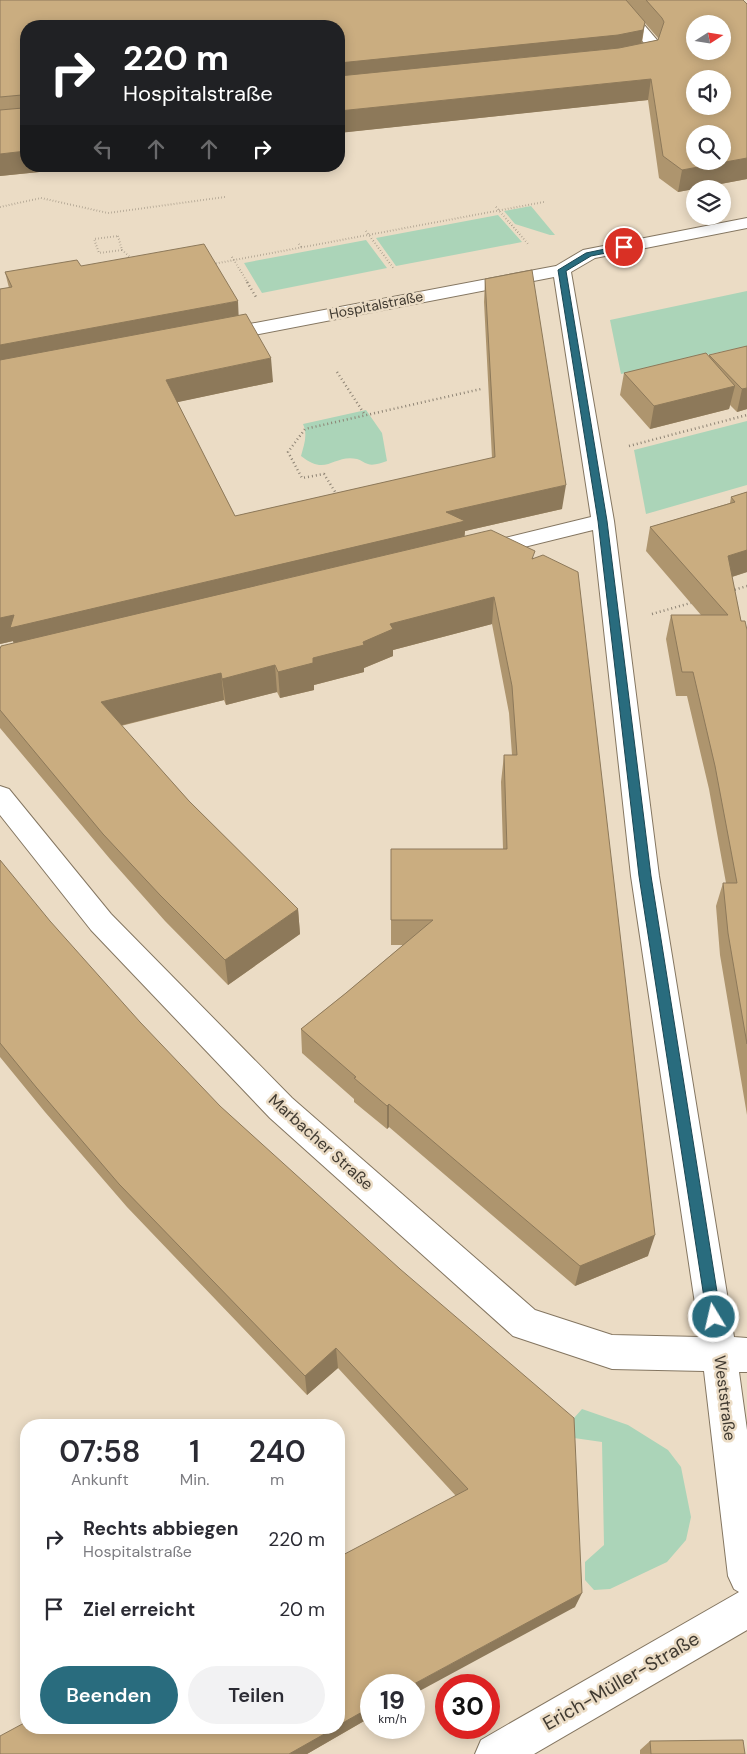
<!DOCTYPE html>
<html lang="de">
<meta charset="utf-8">
<style>
:root{--surface:#fff;--page:#f2f2f3;--text:#2b2b33;--muted:#7c7c81;--accent:#296c7e}
body{margin:0;font-family:"DM Sans",sans-serif;background:var(--page);color:var(--text);height:100vh;display:flex;flex-direction:column;font-size:19px;white-space:nowrap}
*{box-sizing:border-box;margin:0}
p{font-size:16px;color:var(--muted)}
.icon{flex:none;width:28px;height:28px;fill:none;stroke:currentColor;stroke-width:2;stroke-linecap:round;stroke-linejoin:round}
.map{position:relative;flex:1;overflow:hidden}
.sheet{position:absolute;left:20px;top:1419px;width:325px;height:315px;display:flex;flex-direction:column;background:var(--surface);border-radius:20px;box-shadow:0 2px 12px #0003}
.sheet>*{flex:none}
.guide{position:absolute;left:20px;top:20px;width:325px;height:152px;border-radius:20px;box-shadow:0 2px 12px #0003;background:#202124;color:#fff;overflow:hidden}
.needle{width:32px;rotate:78deg}
.controls{position:absolute;left:686px;top:15px;display:grid;gap:10px}
.controls a{display:grid;place-items:center;width:45px;height:45px;border-radius:50%;background:var(--surface);box-shadow:0 2px 12px #0003;font-size:25px}
.speed{position:absolute;left:360px;top:1674px;display:flex;gap:10px;font-size:25px;font-weight:700;text-align:center}
.speed>*{display:grid;place-content:center;width:65px;height:65px;border-radius:50%;background:var(--surface);box-shadow:0 2px 12px #0003;line-height:1}
.speed small{font-size:12px;font-weight:400}
.speed .limit{border:8px solid #d22;background:#fff;color:#111}
.pin{position:absolute;display:grid;place-items:center;width:42px;height:42px;color:#fff;margin:-21px;border:2px solid #fff;border-radius:50%;box-shadow:0 1px 5px #0007}
.me{position:absolute;width:55px;margin:-28px;rotate:351deg;stroke-linejoin:round;filter:drop-shadow(0 0 4px #0008)}
.turn{display:flex;align-items:center;gap:18px;height:105px;padding:0 20px;font-size:22px}
.turn .icon{width:65px;height:65px;stroke-width:2.5}
.turn b{display:block;font-size:35px;line-height:42px}
.lanes{display:flex;align-items:center;height:48px;padding:0 20px;background:#0003;justify-content:center;gap:25px;direction:ltr}
.lanes .off{opacity:.35}
.eta{display:flex;justify-content:space-evenly;align-items:center;height:85px;text-align:center}
.eta b{font-size:30px;font-weight:600;line-height:35px}
.primary-button{display:flex;gap:10px;margin-top:auto;padding:10px 20px}
.primary-button a{flex:1;height:58px;border-radius:30px;background:var(--accent);color:#fff;font-size:20px;font-weight:600;line-height:58px;text-align:center}
.primary-button a+a{background:var(--page);color:var(--text)}
ul{padding:0;list-style:none}
li{display:flex;align-items:center;gap:15px;height:70px;padding:0 20px}
li div{flex:1}
li b{display:block;font-size:19px}
li em{font-style:normal}
.map>svg:first-child{display:block}
.green{fill:#abd4b8}
.lines{fill:none;stroke-linecap:round;stroke-linejoin:round}
.street-casing{stroke:#847661;stroke-width:2}
.path-far1{stroke:#8d8374;stroke-width:2;stroke-dasharray:0.5 2.5;stroke-linecap:butt}
.path{stroke:#8d8374;stroke-width:2.5;stroke-dasharray:1 3;stroke-linecap:butt}
.street{fill:#fff;fill-rule:evenodd}
.wall{fill:#ae956e;fill-rule:evenodd}
.shaded-wall{fill:#8d795a}
.building{fill:#caad80;stroke:#8d795a;fill-rule:evenodd}
.route{fill:#296c7e;stroke:#1b4652}
.labels{text-anchor:middle;dominant-baseline:central;stroke-width:5;stroke-linejoin:round;paint-order:stroke}
.far-street-label{font-size:14px;fill:#3f3930;stroke:#ebdcc5}
.street-label{font-size:16px;fill:#3f3930;stroke:#ebdcc5}
.near-street-label{font-size:19px;fill:#3f3930;stroke:#ebdcc5}
</style>
<div class="map">
<svg width="747" height="1754" viewBox="0 0 747 1754">
<rect width="100%" height="100%" fill="#ebdcc5"/>
<path class="green" d="M531 206 555 235H550L515 224 504 211Z
M498 215 522 242 396 266 376 238Z
M366 240 387 268 262 293 244 263Z
M747 291V346L621 374 610 320Z
M366 410 382 433 387 461C381 463 373 466 368 464 364 463 361 460 357 459 333 454 327 477 301 456 304 445 308 435 303 424Z
M747 421V485L646 514 634 450Z
M582 1409 628 1425 668 1450 681 1467 691 1517 686 1540 667 1562 610 1589 594 1590 585 1580V1562L604 1545 602 1442 574 1438V1418Z"/>
<g class="lines">
<g class="street-casing">
<path id="street" d="M608 0H623L657 40 659 43 654 59 629 65 624 63 621 60 624 57 642 53 644 43Z
M747 218V228L595 258 571 272 614 521 659 876 734 1337 747 1338V1372H739L747 1430V1630L534 1754H475L481 1740 739 1592 734 1589 728 1576 704 1371 612 1369 513 1336 270 1118 91 930 0 815V786L9 789 111 914 292 1098 535 1310 612 1335 700 1337 631 876 593 530 480 558 472 556 469 551 472 546 591 517 554 277 218 342 211 340 208 336 211 332 218 330 556 266 583 250Z"/>
</g>
<path class="path-far1" d="M0 207 41 198 108 213 225 197
M496 207 528 244
M366 231 394 269
M118 236 122 250 99 253 94 239Z
M299 244 302 248
M122 250 132 259
M232 257 248 283
M213 264 544 202"/>
<path class="path" d="M247 282 256 297
M337 372 365 415
M629 446 747 415
M337 495 324 474 302 478 288 452 305 429 481 389
M731 591 747 586
M652 614 694 602"/>
<use href="#street" class="street"/>
</g>
<path class="wall" d="M0 0H743L747 4V179L678 192 659 178 648 100 26 166H49V171L0 176ZM645 23 658 38V40L642 43Z
M81 266 239 316 273 382 177 402 235 516 492 458 484 302 485 279 562 509 465 531 464 536 534 558 648 1256 575 1286 389 1127 387 1129 354 1102V1099L302 1053 301 1029 346 993 403 945H391V849H503L501 782 504 755H512L509 713 492 624 393 650V656L364 668V672L314 685V690L280 698 277 692 226 705 224 700 121 726 189 801 298 909 300 934 228 985 165 921 110 859 0 728V649L14 643 13 641 0 644V289L9 288 5 272Z
M747 346V409L737 412 730 405 729 409 650 429 620 395 624 373 708 356Z
M747 492V572L732 577 741 621 747 630V1115L720 955 716 906 723 883H726L709 789 687 696H676L666 639 671 615H701L646 551 650 527 730 503 731 497Z
M0 860 575 1607 371 1685V1717L307 1754H0L456 1496 338 1368 307 1395 127 1207 45 1112 0 1057Z
M650 1741 745 1754H640V1750Z"/>
<path class="shaded-wall" d="M645 22 640 51 339 85V63Z
M651 79 648 100 339 133V111Z
M26 151V166H49V171L0 176V154Z
M747 158V179L678 192 682 170Z
M238 301 239 324 0 369V345Z
M271 358 273 382 169 404 166 380Z
M735 386 729 409 650 429 654 406Z
M747 388V409L737 412 742 389Z
M566 485 562 509 465 531 464 545 16 651 13 641 0 644V618L446 512Z
M747 550V572L722 580 728 556Z
M494 597 492 624 393 650V656L364 668V672L314 685V690L280 698 278 672 313 658 363 642 390 624Z
M275 665 277 692 226 705 222 679Z
M221 673 224 700 106 729 101 702Z
M298 909 300 934 228 985 225 960Z
M389 1104V1127L387 1129V1106Z
M655 1235 648 1256 575 1286 580 1266Z
M336 1348 338 1368 307 1395 305 1376Z
M582 1593 575 1607 414 1694V1685H412Z
M371 1707V1717L307 1754H289L335 1728H339V1725Z"/>
<path class="building" d="M0 0H626L645 22 643 30 618 35 339 63V26H26V151L0 154V110L23 108 24 97 22 95 0 97Z
M646 0H743L747 4V158L682 170 663 156 651 79 339 111V76L619 48 658 40 664 22 662 18ZM695 24H722V51H695ZM695 79H722V106H695ZM695 134H722V161H695Z
M204 244 238 301 0 345V289L12 287 5 272 77 260 81 266Z
M532 270 566 485 446 512 465 521 10 628 14 615 0 618V360L246 314 271 358 166 380 235 516 495 457 485 279Z
M747 346V388L742 389 709 355Z
M706 353 735 386 654 406 624 373Z
M747 492V550L728 556 741 621H745L747 630V1044L728 933 723 883H737L715 766 693 672H682L671 615H728L650 527 735 502 731 497Z
M491 530 535 551 532 559 543 555 578 572 655 1235 580 1266 389 1104 387 1106 354 1078 356 1077 301 1029 346 993 433 920H391V849H507L504 755H517L512 686 494 597 390 624 393 629 363 642 364 645 313 658V663L278 672 275 665 222 679 221 673 101 702 189 801 298 909 225 960 160 895 103 834 0 710V649L1 646Z
M0 860 50 921 140 1022 220 1106 400 1269 574 1418 582 1593 412 1685H371V1707L339 1725V1557L468 1489 336 1348 305 1376 119 1184 36 1087 0 1043Z
M26 1722V1728H335L289 1754H0V1736Z
M743 1740 745 1754H651L650 1741Z"/>
<path class="route" d="M624 245 627 247 626 249 591 256 566 271 607 521 651 876 721 1317 719 1322 714 1324 709 1322 707 1317 639 876 598 521 558 270 586 253Z"/>
<g class="labels">
<g class="far-street-label">
<text transform="translate(376 305) rotate(-11)">Hospitalstraße</text>
</g>
<g class="street-label">
<text transform="translate(321 1142) rotate(42)">Marbacher Straße</text>
<text transform="translate(725 1398) rotate(83)">Weststraße</text>
</g>
<g class="near-street-label">
<text transform="translate(621 1681) rotate(-30)">Erich-Müller-Straße</text>
</g>
</g>
</svg>
<div class="controls">
<a><svg class="needle" viewBox="-14 -14 28 28"><path d="M0-13l5 13h-10z" fill="#e53935"/><path d="M0 13l5-13h-10z" fill="#7c7c81"/></svg></a>
<a><svg class="icon" aria-label="sound" viewBox="0 0 24 24"><path d="M4 9h4l5-4v14l-5-4H4zM17 9q2 3 0 6"/></svg></a>
<a><svg class="icon" aria-label="search" viewBox="0 0 24 24"><circle cx="10" cy="10" r="6"/><path d="M15 15l6 6"/></svg></a>
<a><svg class="icon" aria-label="layers" viewBox="0 0 24 24"><path d="M12 4l9 5-9 5-9-5zM3 14l9 5 9-5"/></svg></a>
</div>
<div class="speed"><div>19<small>km/h</small></div><div class="limit">30</div></div>
<div class="pin" style="left:624px;top:247px;background:#d93025"><svg class="icon" aria-label="arrive" viewBox="0 0 24 24"><path d="M6 21V4h12l-3 4 3 4H6"/></svg></div>
<svg class="me" style="left:714px;top:1317px" viewBox="-20 -20 40 40"><circle r="17" fill="#296c7e" stroke="#fff" stroke-width="3"/><path d="M0-11L8 9 0 5-8 9z" fill="#fff"/></svg>
<div class="guide">
<div class="turn"><svg class="icon" aria-label="right" viewBox="0 0 24 24"><path d="M7 20v-9h11M14 6l5 5-5 5"/></svg><div><b>220 m</b>Hospitalstraße</div></div>
<div class="lanes"><svg class="icon off" aria-label="left" viewBox="0 0 24 24"><path d="M17 20v-9H6M10 6l-5 5 5 5"/></svg><svg class="icon off" aria-label="ahead" viewBox="0 0 24 24"><path d="M12 20V5M6 11l6-6 6 6"/></svg><svg class="icon off" aria-label="ahead" viewBox="0 0 24 24"><path d="M12 20V5M6 11l6-6 6 6"/></svg><svg class="icon" aria-label="right" viewBox="0 0 24 24"><path d="M7 20v-9h11M14 6l5 5-5 5"/></svg></div>
</div>
<section class="sheet">
<div class="eta">
<div><b>07:58</b><p>Ankunft</p></div>
<div><b>1</b><p>Min.</p></div>
<div><b>240</b><p>m</p></div>
</div>
<ul>
<li><svg class="icon" aria-label="right" viewBox="0 0 24 24"><path d="M7 20v-9h11M14 6l5 5-5 5"/></svg><div><b>Rechts abbiegen</b><p>Hospitalstraße</p></div><em>220 m</em></li>
<li><svg class="icon" aria-label="arrive" viewBox="0 0 24 24"><path d="M6 21V4h12l-3 4 3 4H6"/></svg><div><b>Ziel erreicht</b></div><em>20 m</em></li>
</ul>
<div class="primary-button"><a>Beenden</a><a>Teilen</a></div>
</section>
</div>
